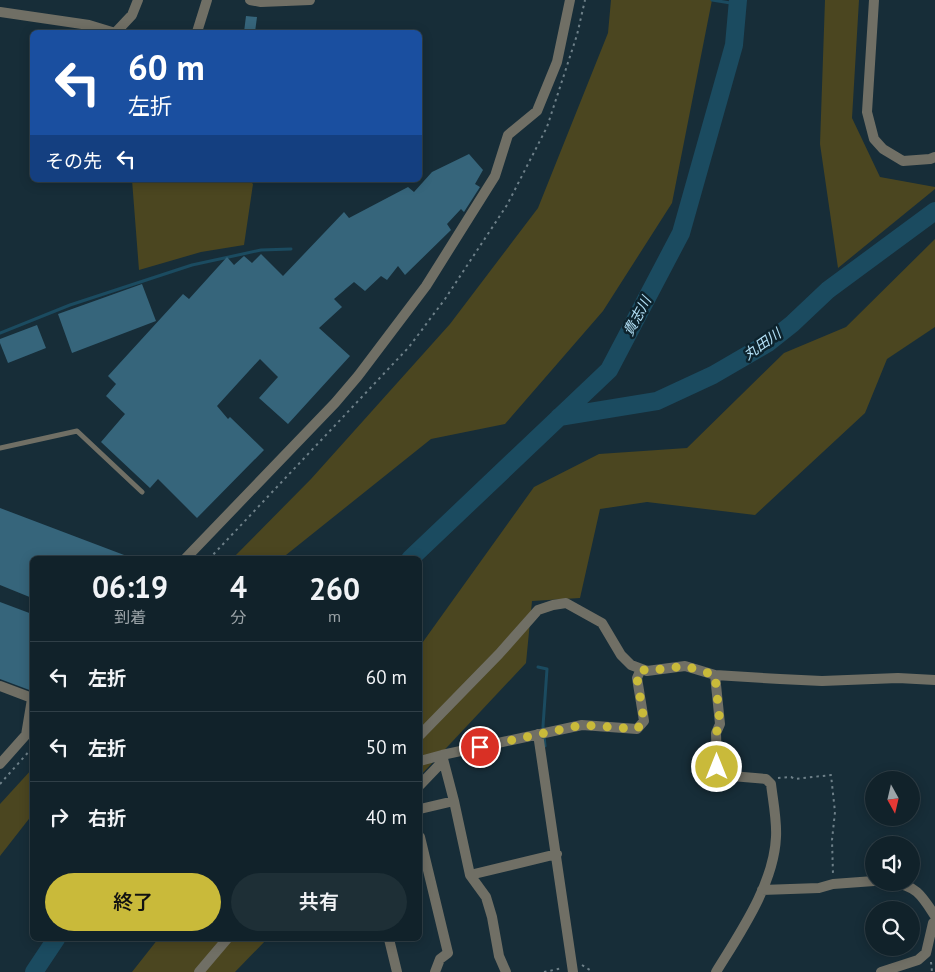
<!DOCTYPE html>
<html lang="ja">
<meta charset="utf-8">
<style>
:root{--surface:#11222a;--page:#1e2f36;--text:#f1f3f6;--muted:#9ca4a8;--line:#303f47;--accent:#c9ba3a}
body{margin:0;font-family:"PT Sans","Noto Sans JP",sans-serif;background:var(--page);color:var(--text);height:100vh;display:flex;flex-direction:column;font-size:19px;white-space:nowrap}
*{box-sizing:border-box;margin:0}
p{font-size:16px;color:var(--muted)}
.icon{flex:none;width:28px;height:28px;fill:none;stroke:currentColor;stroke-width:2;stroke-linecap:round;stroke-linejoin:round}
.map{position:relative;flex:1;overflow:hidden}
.details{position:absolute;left:30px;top:556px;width:392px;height:385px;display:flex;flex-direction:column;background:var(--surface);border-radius:8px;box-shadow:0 2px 12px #0003,0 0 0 1px var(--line)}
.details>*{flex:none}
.banner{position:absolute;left:30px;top:30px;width:392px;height:152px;border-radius:8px;box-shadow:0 2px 12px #0003,0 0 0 1px var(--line);background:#1a4fa0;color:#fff;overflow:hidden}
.needle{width:32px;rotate:172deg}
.controls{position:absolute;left:865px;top:771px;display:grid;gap:10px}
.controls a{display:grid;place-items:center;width:55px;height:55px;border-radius:50%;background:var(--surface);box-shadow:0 2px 12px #0003,0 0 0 1px var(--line);font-size:25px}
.pin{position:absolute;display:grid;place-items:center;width:42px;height:42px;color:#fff;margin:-21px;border:2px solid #fff;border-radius:50%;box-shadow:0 1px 5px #0007}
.me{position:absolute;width:55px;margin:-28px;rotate:0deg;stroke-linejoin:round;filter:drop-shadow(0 0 4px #0008)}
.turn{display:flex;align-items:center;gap:18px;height:105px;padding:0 15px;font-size:22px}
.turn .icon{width:65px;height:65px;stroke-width:2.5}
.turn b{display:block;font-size:35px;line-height:42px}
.then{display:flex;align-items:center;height:48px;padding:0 15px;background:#0003;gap:10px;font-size:19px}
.eta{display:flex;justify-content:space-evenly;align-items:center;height:85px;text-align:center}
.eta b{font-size:30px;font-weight:600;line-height:35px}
.button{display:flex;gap:10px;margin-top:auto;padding:10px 15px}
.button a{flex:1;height:58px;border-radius:30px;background:var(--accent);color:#111;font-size:20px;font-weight:600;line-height:58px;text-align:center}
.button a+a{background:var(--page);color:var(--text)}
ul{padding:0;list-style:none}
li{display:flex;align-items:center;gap:15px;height:70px;padding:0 15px;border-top:1px solid var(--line)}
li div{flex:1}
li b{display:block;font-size:19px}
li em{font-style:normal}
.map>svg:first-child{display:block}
.green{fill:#4b4620}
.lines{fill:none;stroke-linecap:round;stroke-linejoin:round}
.stream{stroke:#1b4b60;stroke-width:3}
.river{stroke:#1b4b60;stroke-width:18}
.building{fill:#36657b}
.path{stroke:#6e8089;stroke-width:2;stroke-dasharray:2.5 4;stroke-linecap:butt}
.service{stroke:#706f65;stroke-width:5}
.minor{stroke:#706f65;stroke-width:10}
.route{stroke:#c9ba3a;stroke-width:9;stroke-dasharray:0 16.2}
.labels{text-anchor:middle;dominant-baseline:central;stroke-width:5;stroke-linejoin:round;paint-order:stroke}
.water-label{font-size:14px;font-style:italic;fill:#b3e0f6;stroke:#0d232d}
</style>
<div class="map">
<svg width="935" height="972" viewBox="0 0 935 972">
<rect width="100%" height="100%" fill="#172d38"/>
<path class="green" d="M611 0H712L672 203 603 311 505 424 431 439 281 559H232L311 479 450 324 538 208 608 33Z
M825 0H859L852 118 880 177 935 187V189L838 268 820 144Z
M132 180H249L253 184 244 245 201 252 139 270Z
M935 239V327L887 359 865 413 755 515 647 502 600 509 580 598 532 601 526 663 420 776V646L534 487 599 454 687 448 784 353 846 327Z
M32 769V815L0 856V804Z
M158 939H267L235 972H132Z"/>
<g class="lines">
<path class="stream" d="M712 0 737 4
M0 333 70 305 192 265 261 250 291 249
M538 667 547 669 543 726 545 746"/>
<path class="river" d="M559 417 657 401 713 375 768 343 792 324 828 290 935 211
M410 559 609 370 681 233 734 45 738 0
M34 972 56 939"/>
</g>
<path class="building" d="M246 16 257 17 255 32H244Z
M469 154 483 170 475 184 480 187 464 212 461 209 447 224 451 230 405 275 398 266 387 280 381 276 365 291 354 282 334 299 342 307 319 328 350 356 288 424 259 398 278 377 260 359 217 406 228 419 230 417 264 450 197 518 158 479 150 488 101 442 125 414 106 396 116 384 108 376 183 294 189 299 227 257 234 265 244 256 252 263 261 254 283 276 344 212 349 218 408 187 414 192 432 172Z
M142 284 156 321 72 353 58 314Z
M37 325 46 348 8 363 0 343V339Z
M0 508 132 558 131 559H32V598L0 585Z
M0 602 32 614V691L0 679Z"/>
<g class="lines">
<path class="path" d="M209 559 409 347 445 299 507 205 547 127 577 35 585 0
M778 778 791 777 795 779 831 775 835 812 832 840 833 874
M0 784 32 748
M931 962 932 972
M582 965 593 972
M544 972 563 968"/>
<path class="service" d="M0 448 77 431 142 492"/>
<path class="minor" d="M250 0 261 2 310 0
M874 0 867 112 874 139 883 149 903 161 930 159 935 157
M0 12 89 25 112 32
M116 32 132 15 138 0
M197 32 207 0
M185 559 335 403 358 376 426 286 495 176 508 135 537 111 557 62 570 0
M715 675 720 724 716 733 717 767 720 775 766 779 771 784C773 801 777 820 776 837 774 884 740 933 716 972
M0 686 32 698
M538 734 573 972
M26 735 32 699
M420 735 499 654 538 610 553 605 566 603 602 623 621 655 631 665 647 671 685 666 715 675 780 679 822 681 898 678 935 680
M420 761 442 755
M0 764 32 728
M420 785 443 761
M420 809 454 801
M420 837 448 953 440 959 435 972
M470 875 557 854
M892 882C917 886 922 896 935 916
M762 890 819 888 833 884 874 881
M389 939 397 972
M199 972 227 939
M506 972 499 956 492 917 486 897 470 875 454 801 442 755 582 725 637 729 644 721 637 678 641 669
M881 972 918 960 926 953 933 923 935 921"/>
</g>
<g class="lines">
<path class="route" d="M480 747 582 725 637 729 644 721 637 678 641 669 647 671 685 666 715 675 720 724 716 733 717 767"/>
</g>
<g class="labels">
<g class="water-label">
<text transform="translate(637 316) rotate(-62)">貴志川</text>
<text transform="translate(762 344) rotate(-35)">丸田川</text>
</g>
</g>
</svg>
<div class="controls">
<a><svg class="needle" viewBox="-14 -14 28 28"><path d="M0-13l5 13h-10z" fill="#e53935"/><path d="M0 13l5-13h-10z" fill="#9ca4a8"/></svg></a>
<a><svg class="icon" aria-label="sound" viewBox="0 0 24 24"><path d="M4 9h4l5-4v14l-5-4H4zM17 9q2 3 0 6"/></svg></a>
<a><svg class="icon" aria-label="search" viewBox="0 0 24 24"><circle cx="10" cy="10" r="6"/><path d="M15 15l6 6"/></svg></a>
</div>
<div class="pin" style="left:480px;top:747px;background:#d93025"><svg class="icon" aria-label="arrive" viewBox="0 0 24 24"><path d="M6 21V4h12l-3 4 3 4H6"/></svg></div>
<svg class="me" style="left:717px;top:767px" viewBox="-20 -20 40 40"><circle r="17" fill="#c9ba3a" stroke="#fff" stroke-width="3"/><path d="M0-11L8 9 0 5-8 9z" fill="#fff"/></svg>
<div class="banner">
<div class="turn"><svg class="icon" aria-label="left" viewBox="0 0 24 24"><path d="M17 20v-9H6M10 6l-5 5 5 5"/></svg><div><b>60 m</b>左折</div></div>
<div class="then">その先<svg class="icon" aria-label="left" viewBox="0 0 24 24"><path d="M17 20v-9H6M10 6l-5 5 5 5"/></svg></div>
</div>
<section class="details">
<div class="eta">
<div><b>06:19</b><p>到着</p></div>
<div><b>4</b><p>分</p></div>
<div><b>260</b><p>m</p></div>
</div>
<ul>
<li><svg class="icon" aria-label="left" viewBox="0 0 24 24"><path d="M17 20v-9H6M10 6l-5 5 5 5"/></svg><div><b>左折</b></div><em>60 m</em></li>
<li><svg class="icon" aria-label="left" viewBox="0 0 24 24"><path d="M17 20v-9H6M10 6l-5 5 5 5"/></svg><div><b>左折</b></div><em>50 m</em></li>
<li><svg class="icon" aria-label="right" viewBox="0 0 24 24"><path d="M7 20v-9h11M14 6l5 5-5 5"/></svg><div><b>右折</b></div><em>40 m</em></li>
</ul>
<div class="button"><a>終了</a><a>共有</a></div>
</section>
</div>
